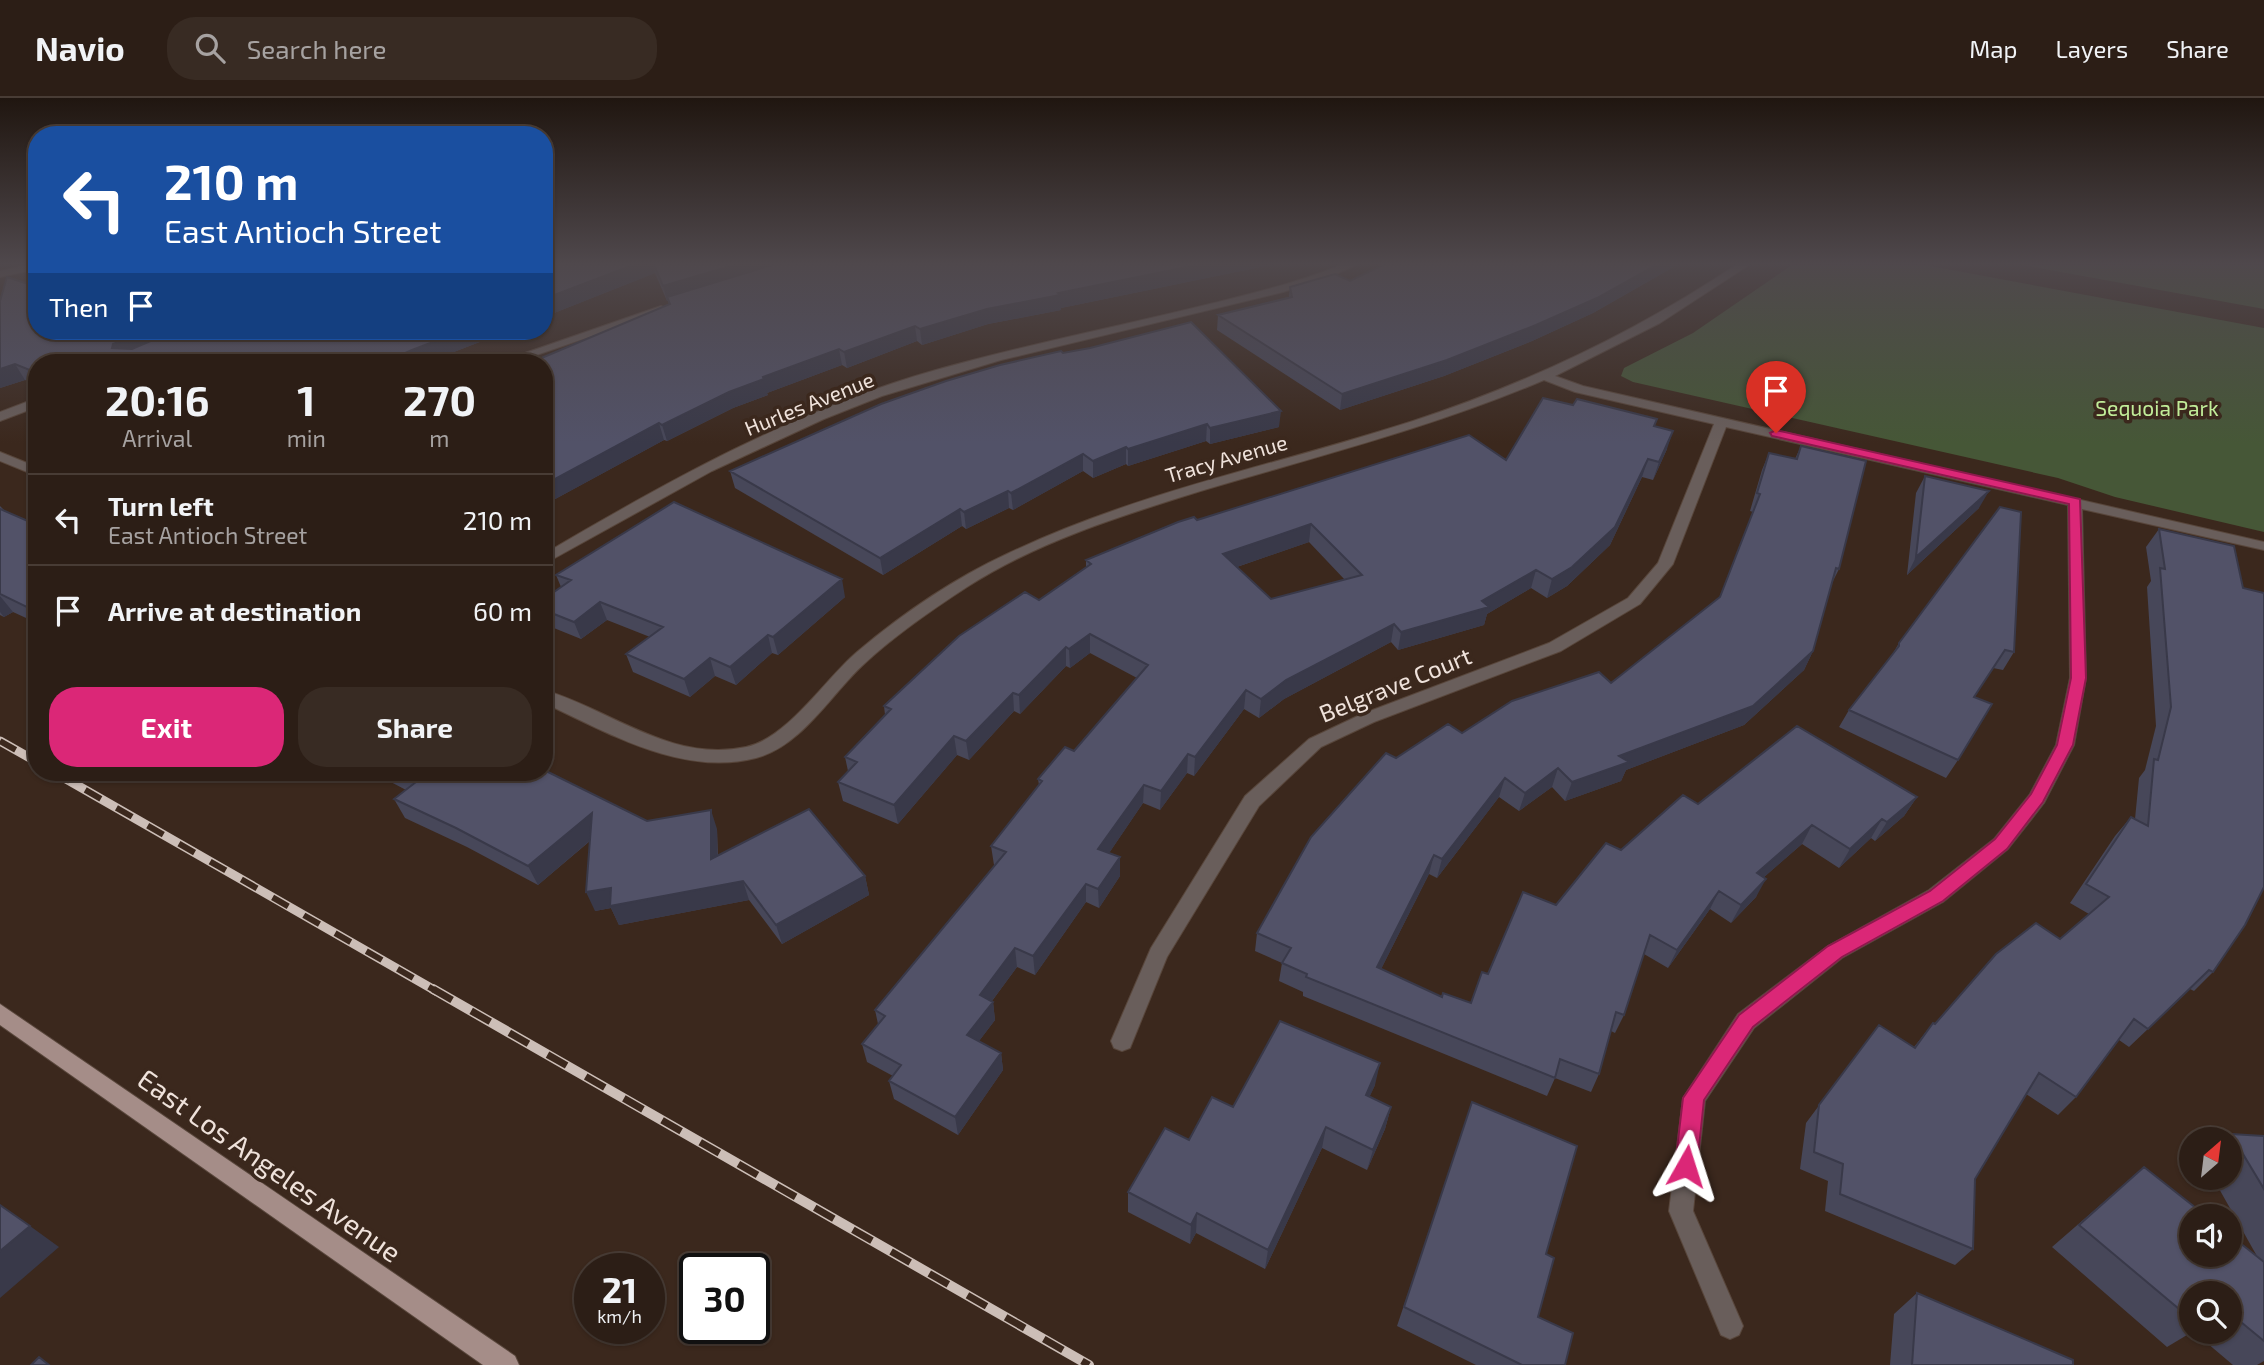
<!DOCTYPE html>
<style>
:root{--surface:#2c1e16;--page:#382b23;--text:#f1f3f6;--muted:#a6a2a1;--line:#483c35;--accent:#db2777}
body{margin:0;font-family:"Exo 2",sans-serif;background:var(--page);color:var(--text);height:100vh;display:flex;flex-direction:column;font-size:26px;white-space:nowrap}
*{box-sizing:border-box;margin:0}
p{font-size:23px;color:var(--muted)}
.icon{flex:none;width:38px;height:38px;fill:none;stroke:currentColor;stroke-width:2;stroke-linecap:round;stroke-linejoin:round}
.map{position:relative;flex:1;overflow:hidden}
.sheet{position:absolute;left:28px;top:256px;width:525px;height:427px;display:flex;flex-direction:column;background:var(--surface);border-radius:28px;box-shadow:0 2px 5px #0004,0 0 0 2px var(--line)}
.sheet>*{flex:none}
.banner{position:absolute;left:28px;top:28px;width:525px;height:214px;border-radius:28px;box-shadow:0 2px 5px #0004,0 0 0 2px var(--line);background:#1a4fa0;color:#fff;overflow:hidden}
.needle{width:46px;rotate:28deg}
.fabs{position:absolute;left:2179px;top:1029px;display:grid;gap:14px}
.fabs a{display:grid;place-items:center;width:63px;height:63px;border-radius:50%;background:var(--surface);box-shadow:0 2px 5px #0004,0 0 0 2px var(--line);font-size:35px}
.speed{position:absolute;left:574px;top:1155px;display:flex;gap:14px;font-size:35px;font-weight:700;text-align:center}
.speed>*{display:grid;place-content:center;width:91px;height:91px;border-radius:50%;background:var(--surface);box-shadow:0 2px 5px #0004,0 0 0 2px var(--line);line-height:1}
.speed small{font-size:18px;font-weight:400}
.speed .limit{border:4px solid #111;border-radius:10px;background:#fff;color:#111}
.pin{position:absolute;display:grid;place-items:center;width:60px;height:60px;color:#fff;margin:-72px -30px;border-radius:50% 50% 50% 0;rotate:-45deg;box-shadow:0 0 7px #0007}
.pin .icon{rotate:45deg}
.me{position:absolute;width:77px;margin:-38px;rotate:6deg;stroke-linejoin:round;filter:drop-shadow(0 0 5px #0008)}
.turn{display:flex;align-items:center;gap:24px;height:147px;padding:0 21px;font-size:32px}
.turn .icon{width:91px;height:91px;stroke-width:2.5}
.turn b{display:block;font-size:49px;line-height:60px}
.then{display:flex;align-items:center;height:66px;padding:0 21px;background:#0003;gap:14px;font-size:26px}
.eta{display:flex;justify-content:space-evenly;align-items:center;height:119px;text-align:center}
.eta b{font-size:42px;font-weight:700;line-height:49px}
.button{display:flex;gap:14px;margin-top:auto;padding:14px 21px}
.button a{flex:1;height:80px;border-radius:28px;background:var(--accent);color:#fff;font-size:28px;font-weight:700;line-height:80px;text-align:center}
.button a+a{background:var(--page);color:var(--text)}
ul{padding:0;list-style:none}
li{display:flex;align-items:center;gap:21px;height:91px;padding:0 21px;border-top:2px solid var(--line)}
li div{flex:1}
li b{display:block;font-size:26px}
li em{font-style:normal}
header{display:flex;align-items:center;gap:42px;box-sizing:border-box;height:98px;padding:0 35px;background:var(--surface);border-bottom:2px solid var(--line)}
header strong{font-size:33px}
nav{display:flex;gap:38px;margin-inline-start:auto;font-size:24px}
.search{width:490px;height:63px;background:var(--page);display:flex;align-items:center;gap:18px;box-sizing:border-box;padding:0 24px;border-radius:28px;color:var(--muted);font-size:26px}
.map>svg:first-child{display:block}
.green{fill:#465737}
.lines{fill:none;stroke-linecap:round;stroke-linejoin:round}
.minor-casing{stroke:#58463b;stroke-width:2}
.primary-casing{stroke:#58463b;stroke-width:2}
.minor{fill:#695e5b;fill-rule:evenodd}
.primary{fill:#a58d88;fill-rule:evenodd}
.rail-far1-casing{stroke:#ccbeb7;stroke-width:9}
.rail-casing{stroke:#ccbeb7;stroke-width:10}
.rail-far1{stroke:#3b281d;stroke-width:6;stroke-dasharray:18;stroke-linecap:butt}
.rail{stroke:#3b281d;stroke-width:7;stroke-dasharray:22;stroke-linecap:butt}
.wall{fill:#474759;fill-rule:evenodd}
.shaded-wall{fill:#393949}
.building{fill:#525268;stroke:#393949;stroke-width:2;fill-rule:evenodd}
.route{fill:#db2777;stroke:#8e194d;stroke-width:2}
.labels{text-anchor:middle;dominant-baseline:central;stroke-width:7;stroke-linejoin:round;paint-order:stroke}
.far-street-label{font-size:21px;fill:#efe2db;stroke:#3b281d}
.far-park-label{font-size:21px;fill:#c1ed99;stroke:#3b281d}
.street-label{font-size:24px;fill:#efe2db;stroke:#3b281d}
.near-street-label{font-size:28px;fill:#efe2db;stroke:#3b281d}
</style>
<header>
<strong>Navio</strong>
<div class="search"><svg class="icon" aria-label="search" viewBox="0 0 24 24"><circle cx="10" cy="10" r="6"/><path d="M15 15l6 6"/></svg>Search here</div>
<nav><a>Map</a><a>Layers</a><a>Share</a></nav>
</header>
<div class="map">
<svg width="2264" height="1267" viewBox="0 0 2264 1267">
<rect width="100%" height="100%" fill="#3b281d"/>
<path class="green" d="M1792 167H1925L2264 230V434L2115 399 2058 380 1633 284 1621 278 1624 270 1693 235Z
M2023 167H2264V211Z"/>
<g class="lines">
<g class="minor-casing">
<path id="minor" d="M26 167H37V171L0 179V173Z
M1341 167H1356L1327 180 1283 194 1001 262 882 298 824 321 712 373 544 466V456C668 383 797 311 936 272 1028 246 1122 228 1214 205 1257 194 1300 184 1341 167Z
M1736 167H1749L1660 225 1555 278 1583 288 2264 444V452L2082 411 2086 580 2074 647 2044 705 2008 751 1943 804 1842 860 1754 930 1705 1003 1693 1113 1743 1228 1739 1237 1730 1241 1721 1237 1669 1113 1683 1000 1738 916 1828 848 1929 792 1994 741 2030 696 2056 647 2070 580 2068 407 1726 329 1673 466 1640 506 1561 553 1374 624 1321 649 1259 708 1167 859 1130 950 1122 953 1114 950 1111 943 1151 850 1245 698 1309 641 1362 616 1549 545 1628 500 1658 465 1714 326 1575 294 1544 282C1434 329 1318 358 1204 392 1124 417 1038 443 967 489 933 511 894 538 864 566 831 596 802 648 756 660 682 679 609 635 544 605V592C612 612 671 665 746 649 788 640 825 581 857 554 902 516 953 481 1007 456 1136 394 1277 367 1413 323 1528 285 1636 234 1736 167Z
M661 208 667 211 665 213 516 264H499Z
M37 300V309L0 323V314Z
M0 354 37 369V378L0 363Z"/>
</g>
<g class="primary-casing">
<path id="primary" d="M0 906 515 1258 519 1267H483L0 927Z"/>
</g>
<use href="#minor" class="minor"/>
<use href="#primary" class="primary"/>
<g class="rail-far1-casing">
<path id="rail-far1" d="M0 643 37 664
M54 674 436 893"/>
</g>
<g class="rail-casing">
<path id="rail" d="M433 891 1089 1267"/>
</g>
<use href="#rail-far1" class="rail-far1"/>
<use href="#rail" class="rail"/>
</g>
<path class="wall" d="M544 167H1270L1061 210V212L988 226 922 247 917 243 847 270 842 267 767 295 768 297 733 310 667 343 664 342 546 406 544 405V264L669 206 668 203H667L655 175 544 219Z
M1383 167H1677L1593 215 1532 243 1444 278 1340 312 1217 232 1218 217 1289 199 1290 189 1350 183Z
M37 233H508L428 264H37V287L25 282 0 290Z
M1063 255 1279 329 1210 346 1206 343 1128 368 1126 366 1093 380 1083 373 1013 412 1009 410 966 431 962 428 883 477 735 390 730 373Z
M1654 328 1667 351 1653 382 1642 379 1610 447 1567 488 1547 500 1531 490 1487 516 1484 527 1398 552 1391 544 1284 601 1259 620 1244 611 1194 678 1187 675 1160 712 1143 705 1109 755 1120 759V778L1099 810 1086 804 1035 877 1017 869 992 903 993 904 995 922 979 943 1001 955 1003 972 958 1037 894 1001 889 983 893 978 867 964 862 946 878 926 875 912 995 767H994L991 748 1039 687 1038 681 1074 653 1137 580 1090 555 1070 570 1066 568 1020 616 1014 613 969 662 957 657 898 726 843 703 838 684 848 673 845 659 885 617 884 608 1086 469V462L1197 422 1506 362ZM1309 444 1345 482 1271 501 1237 469Z
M1801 348 1839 471 1831 487 1813 553 1804 572 1744 627 1626 672 1621 683 1565 703 1552 689 1519 713 1499 699 1437 780 1429 776 1381 871 1442 899 1471 905 1488 876 1556 807 1621 752 1698 706 1917 699 1904 718 1875 743 1871 740 1839 770 1802 746 1764 779 1756 799 1731 825 1710 811 1668 870 1644 856 1624 917 1615 935 1611 933 1599 976 1591 994 1555 980 1547 998 1303 898V894L1279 883 1282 865 1255 853 1257 835 1396 660 1462 635 1611 585 1720 499 1753 414 1750 413 1762 372 1769 355 1795 361Z
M1925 378 1979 410 1907 477 1916 395Z
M0 408 5 413 37 427V525L13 514 4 519 0 517Z
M2000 409 2014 554 2003 572 1993 570 1974 599 1958 662 1946 680 1839 629 1849 612 1892 557 1899 545Z
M2159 431 2234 448 2213 874 2194 893 2190 891 2129 949 2119 942 2076 999 2058 1017 2026 996 1975 1081 1973 1151 1955 1167 1825 1113 1828 1083 1800 1071 1806 1025 1879 927 1914 949 1933 925 1935 926 2060 841 2089 816 2070 805 2115 738 2131 719 2135 721 2139 680 2145 672 2156 628 2147 489 2151 483 2146 449Z
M556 477 845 499 778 557 772 555 736 587 715 578 690 599 633 574 626 556 650 539 607 522 581 541 544 526V501L561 489Z
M372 674H544L647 723 717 731 718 758 865 778 869 797 782 846 749 802 619 827 611 810 595 813 590 743 538 787 467 749 405 720 394 701 406 692Z
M1375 987 1369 999 1391 1009 1385 1031 1367 1072 1322 1050 1265 1171 1196 1135 1190 1146 1128 1114V1094L1189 1042 1233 1009Z
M1472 1004 1546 1156 1538 1219 1565 1267H1476L1397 1228Z
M2231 1036 2264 1038V1263L2257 1267H2233L2194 1234H2230V1195H2191L2192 1234 2167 1249 2052 1149 2144 1069 2258 1160 2213 1080H2230V1041H2224Z
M1917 1195 2073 1267H1890L1894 1216Z"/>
<path class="shaded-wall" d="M633 167H653L655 175 544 219V201Z
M734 167H788L667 199 668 203H667L663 188Z
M1197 167H1270L1061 210V212L988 226 922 247 920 231 987 211 1058 195Z
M1656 167H1677L1593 215 1532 243 1444 278 1340 312 1342 296Z
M915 228 917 243 847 270 844 254Z
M145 233H190L123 262 112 250 113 246Z
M462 233H508L428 264H385L412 252Z
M839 251 842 267 767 295 768 297 733 310 667 343 662 327 729 294 763 279Z
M15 266 25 282 0 290V271Z
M1281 313 1279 329 1210 346V330Z
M659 325 664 342 546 406 544 401V387Z
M1207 326 1206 343 1128 368V351Z
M1673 333 1667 351 1653 382 1659 364Z
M1126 349V366L1093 380V363Z
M1083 356V373L1013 412 1011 395Z
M1648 361 1642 379 1610 447 1567 488 1547 500 1552 481Z
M1008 393 1009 410 966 431 964 414Z
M1989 393 1979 410 1907 477 1916 459Z
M960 411 962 428 883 477 880 460Z
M1311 426 1309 444 1222 474 1223 456Z
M1536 472 1531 490 1487 516 1484 527 1398 552 1401 534 1482 503Z
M842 481 845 499 778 557 773 539Z
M0 498 13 514 4 519 0 514Z
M600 504 607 522 581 541 574 524Z
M1394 526 1391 544 1284 601 1259 620 1261 601 1286 582Z
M1090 536V555L1070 570 1069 551Z
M768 537 772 555 736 587 730 569Z
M1066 549V568L1020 616 1019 597Z
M1813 553 1804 572 1744 627 1626 672 1621 683 1565 703 1572 684Z
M710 560 715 578 690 599 684 581Z
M1246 592 1244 611 1194 678 1195 659Z
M1013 595 1014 613 969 662 966 643Z
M954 638 957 657 898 726 894 707Z
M1188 656 1187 675 1160 712 1161 693Z
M1558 670 1552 689 1519 713 1525 695Z
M1505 680 1499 699 1437 780 1442 761Z
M1144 687 1143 705 1099 770 1098 751Z
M1917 699 1904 718 1875 743 1887 724Z
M711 712 717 731 718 780 711 761Z
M592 715 600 734 538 787 528 768Z
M1882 721 1871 740 1839 770 1850 751Z
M1812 727 1802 746 1747 794 1757 775Z
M1434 757 1429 776 1373 887 1377 869Z
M1120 759V778L1099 810 1098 791Z
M865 778 869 797 782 846 776 827Z
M1766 781 1756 799 1731 825 1741 807Z
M743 783 749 802 619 827 611 810 595 813 586 794 611 790Z
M1086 786V804L1035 877 1033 858Z
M1719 793 1710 811 1668 870 1677 852Z
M1015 850 1017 869 983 915 980 897Z
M993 904 995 922 970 955 967 937Z
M1001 955 1003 972 958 1037 955 1019Z
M1380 965 1375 987 1361 1018 1366 997Z
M1391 1009 1385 1031 1367 1072 1373 1052Z
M1326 1029 1322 1050 1265 1171 1268 1152Z
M1197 1115 1196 1135 1190 1146 1191 1127Z
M30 1128 59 1149 0 1200V1153Z"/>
<path class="building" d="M544 167H633L544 201Z
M654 167H734L663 188Z
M772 167H1197L1058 195 1060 197 987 211 920 231 915 228 844 254 839 251 763 279 764 281 729 294 662 327 659 325 544 387V264H532L670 206 667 199Z
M1383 167H1656L1597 200 1536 227 1447 262 1342 296 1218 217 1292 199 1290 189 1335 176 1350 183Z
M7 179 37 189V233H145L113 246 112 250 132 251 174 233H462L412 252 385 264H37V275L15 266 0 271V203Z
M1191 224 1281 313 1210 330 1207 326 1128 351 1126 349 1093 363 1083 356 1011 395 1008 393 964 414 960 411 880 460 730 373 881 306 946 283 1000 267 1061 253 1063 255 1090 250Z
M1543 300 1573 307 1577 301 1657 321 1654 328 1673 333 1659 364 1648 361 1615 429 1572 469 1552 481 1536 472 1482 503 1489 509 1401 534 1394 526 1286 582 1261 601 1246 592 1195 659 1188 656 1161 693 1144 687 1098 751 1120 759 1098 791 1086 786 1033 858 1015 850 980 897 993 904 967 937 1001 955 955 1019 889 983 901 967 862 946 885 918 875 912 1006 754 991 748 1042 683 1038 681 1065 649 1074 653 1148 567 1090 536 1069 551 1066 549 1019 597 1013 595 966 643 954 638 894 707 838 684 857 664 845 659 891 611 884 608 959 538 1025 494 1039 502 1091 466 1086 462 1178 424 1194 419 1197 422 1469 337 1506 362ZM1311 426 1362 477 1271 501 1223 456Z
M1801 348 1866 363 1839 471 1836 470 1813 553 1753 608 1619 658 1629 664 1572 684 1558 670 1525 695 1505 680 1442 761 1434 757 1377 869 1442 899 1443 895 1471 905 1482 874 1488 876 1523 794 1556 807 1606 745 1621 752 1683 697 1698 706 1797 628 1917 699 1887 724 1882 721 1850 751 1812 727 1757 775 1766 781 1741 807 1719 793 1677 852 1650 837 1624 917 1616 914 1599 976 1560 961 1555 980 1306 879 1307 876 1282 865 1291 850 1257 835 1311 739 1386 655 1396 660 1448 626 1462 635 1512 603 1599 574 1611 585 1720 499 1760 396 1757 395 1769 355 1797 361Z
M1925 378 1989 393 1916 459Z
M674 404 842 481 773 539 768 537 730 569 710 560 684 581 626 556 663 529 600 504 574 524 544 512V501L571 482 556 477Z
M2000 409 2021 414 2014 554 2005 552 1974 599 1992 606 1958 662 1849 612 1899 548V545Z
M0 411 37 427V514L0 496Z
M2159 431 2234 448 2243 490 2264 495V789L2245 827 2213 874 2209 872 2148 931 2134 921 2076 999 2039 975 1975 1081 1973 1151 1840 1096 1843 1066 1814 1054 1819 1007 1879 927 1915 950 1933 925 1935 926 1996 856 2036 825 2060 841 2109 799 2086 786 2131 719 2148 728 2154 661 2158 662 2171 609 2160 470 2165 471Z
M544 672 647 723 711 712V761L809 711 865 778 776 827 743 783 610 808 611 790 586 794 592 715 528 768 456 730 394 701 416 684 396 674H544Z
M1280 923 1380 965 1366 997 1391 1009 1373 1052 1326 1029 1268 1152 1197 1115 1191 1127 1128 1094 1165 1030 1189 1042 1212 999 1233 1009Z
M1472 1004 1577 1048 1546 1156 1554 1160 1538 1219 1573 1235 1565 1267H1522L1404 1209Z
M2231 1036 2264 1038V1091Z
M2144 1069 2206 1118H2191V1157H2230V1137L2264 1164V1243L2230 1215V1195H2191V1221L2079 1127Z
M0 1107 30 1128 0 1153Z
M1917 1195 2073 1262V1267H1912Z
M39 1259 49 1267H31Z"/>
<linearGradient id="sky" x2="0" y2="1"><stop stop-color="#201610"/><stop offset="0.48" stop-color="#4f484c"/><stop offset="1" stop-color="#4f484c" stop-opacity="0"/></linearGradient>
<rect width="2264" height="345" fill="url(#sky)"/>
<path class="route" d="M1776 332 2080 401 2086 580 2073 647 2043 704 2007 751 1943 803 1842 859 1753 929 1704 1002 1697 1068 1694 1075 1686 1078 1678 1075 1675 1068 1683 1000 1739 917 1828 848 1930 793 1995 741 2031 696 2057 647 2071 580 2069 406 1772 338 1770 335Z"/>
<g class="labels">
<g class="far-street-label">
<text transform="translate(809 305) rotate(-22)">Hurles Avenue</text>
<text transform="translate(1226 360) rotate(-16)">Tracy Avenue</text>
</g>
<g class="far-park-label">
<text x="2157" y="309">Sequoia Park</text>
</g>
<g class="street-label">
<text transform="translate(1395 586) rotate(-22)">Belgrave Court</text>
</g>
<g class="near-street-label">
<text transform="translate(270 1067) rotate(35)">East Los Angeles Avenue</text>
</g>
</g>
</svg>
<div class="fabs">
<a><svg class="needle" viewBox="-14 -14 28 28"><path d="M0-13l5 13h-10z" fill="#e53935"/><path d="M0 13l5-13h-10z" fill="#a6a2a1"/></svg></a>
<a><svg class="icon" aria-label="sound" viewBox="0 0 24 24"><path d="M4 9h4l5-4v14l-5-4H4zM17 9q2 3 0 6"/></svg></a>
<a><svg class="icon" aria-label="search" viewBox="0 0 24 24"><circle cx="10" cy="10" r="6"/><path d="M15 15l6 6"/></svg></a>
</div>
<div class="speed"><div>21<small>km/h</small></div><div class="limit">30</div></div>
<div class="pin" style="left:1776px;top:335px;background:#d93025"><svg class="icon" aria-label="arrive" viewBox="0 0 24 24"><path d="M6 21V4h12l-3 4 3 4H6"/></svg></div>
<svg class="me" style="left:1686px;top:1068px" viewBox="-20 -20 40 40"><path d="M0-17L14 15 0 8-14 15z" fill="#db2777" stroke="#fff" stroke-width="4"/></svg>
<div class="banner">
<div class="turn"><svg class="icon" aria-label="left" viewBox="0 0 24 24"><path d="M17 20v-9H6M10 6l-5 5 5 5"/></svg><div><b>210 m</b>East Antioch Street</div></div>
<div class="then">Then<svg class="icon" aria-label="arrive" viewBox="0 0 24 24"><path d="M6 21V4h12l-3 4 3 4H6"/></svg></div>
</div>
<section class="sheet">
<div class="eta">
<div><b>20:16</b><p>Arrival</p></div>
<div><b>1</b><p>min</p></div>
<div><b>270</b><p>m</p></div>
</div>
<ul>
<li><svg class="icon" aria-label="left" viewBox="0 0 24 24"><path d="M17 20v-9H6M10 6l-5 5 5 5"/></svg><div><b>Turn left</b><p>East Antioch Street</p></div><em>210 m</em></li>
<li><svg class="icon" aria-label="arrive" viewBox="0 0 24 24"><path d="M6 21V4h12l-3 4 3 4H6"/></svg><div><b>Arrive at destination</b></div><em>60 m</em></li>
</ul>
<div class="button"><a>Exit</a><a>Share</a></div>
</section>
</div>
